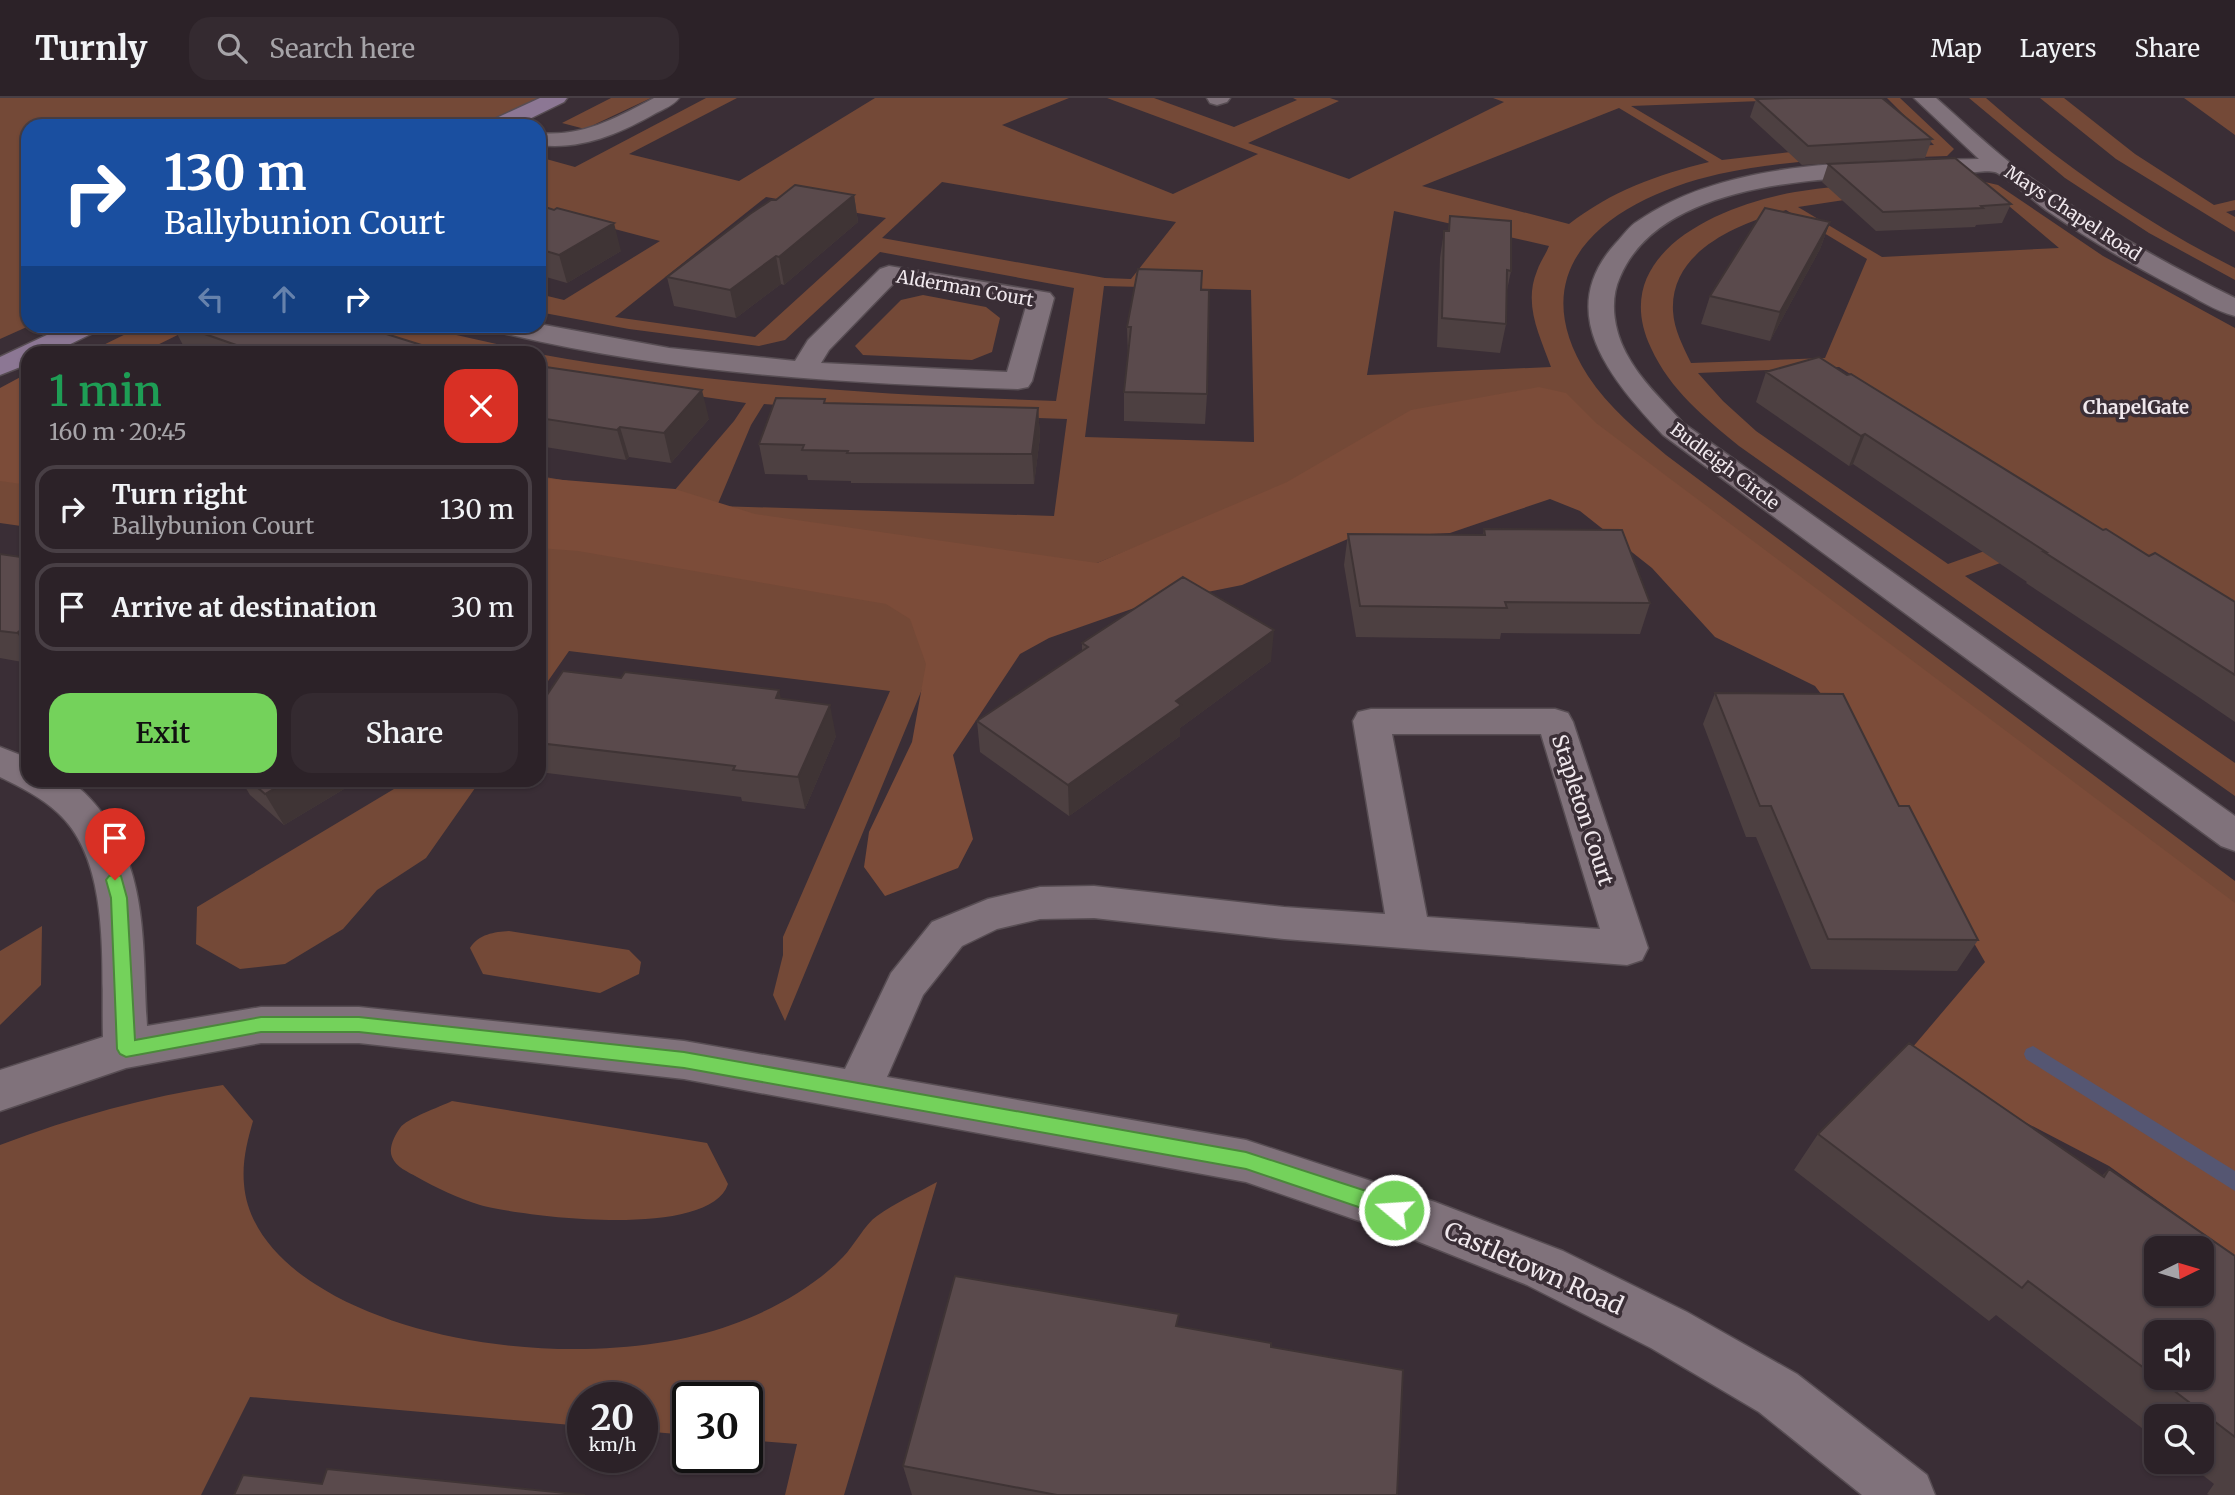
<!DOCTYPE html>
<meta charset="utf-8">
<style>
:root{--surface:#2c2228;--page:#342a30;--text:#f1f3f6;--muted:#a6a4a8;--line:#483f45;--accent:#74d25b}
body{margin:0;font-family:Merriweather,serif;background:var(--page);color:var(--text);height:100vh;display:flex;flex-direction:column;font-size:26px;white-space:nowrap}
*{box-sizing:border-box;margin:0}
p{font-size:23px;color:var(--muted)}
.icon{flex:none;width:38px;height:38px;fill:none;stroke:currentColor;stroke-width:2;stroke-linecap:round;stroke-linejoin:round}
.map{position:relative;flex:1;overflow:hidden}
.panel{position:absolute;left:21px;top:248px;width:525px;height:441px;display:flex;flex-direction:column;background:var(--surface);border-radius:21px;box-shadow:0 2px 5px #0004,0 0 0 2px var(--line)}
.panel>*{flex:none}
.top-card{position:absolute;left:21px;top:21px;width:525px;height:214px;border-radius:21px;box-shadow:0 2px 5px #0004,0 0 0 2px var(--line);background:#1a4fa0;color:#fff;overflow:hidden}
.needle{width:46px;rotate:85deg}
.fabs{position:absolute;left:2144px;top:1138px;display:grid;gap:14px}
.fabs a{display:grid;place-items:center;width:70px;height:70px;border-radius:14px;background:var(--surface);box-shadow:0 2px 5px #0004,0 0 0 2px var(--line);font-size:35px}
.speed{position:absolute;left:567px;top:1284px;display:flex;gap:14px;font-size:35px;font-weight:700;text-align:center}
.speed>*{display:grid;place-content:center;width:91px;height:91px;border-radius:50%;background:var(--surface);box-shadow:0 2px 5px #0004,0 0 0 2px var(--line);line-height:1}
.speed small{font-size:18px;font-weight:400}
.speed .limit{border:4px solid #111;border-radius:10px;background:#fff;color:#111}
.pin{position:absolute;display:grid;place-items:center;width:60px;height:60px;color:#fff;margin:-72px -30px;border-radius:50% 50% 50% 0;rotate:-45deg;box-shadow:0 0 7px #0007}
.pin .icon{rotate:45deg}
.me{position:absolute;width:77px;margin:-38px;rotate:288deg;stroke-linejoin:round;filter:drop-shadow(0 0 5px #0008)}
.turn{display:flex;align-items:center;gap:24px;height:147px;padding:0 28px;font-size:32px}
.turn .icon{width:91px;height:91px;stroke-width:2.5}
.turn b{display:block;font-size:49px;line-height:60px}
.lanes{display:flex;align-items:center;height:66px;padding:0 28px;background:#0003;justify-content:center;gap:35px;direction:ltr}
.lanes .off{opacity:.35}
.round{display:grid;place-items:center;flex:none;width:74px;height:74px;border-radius:21px;background:var(--page)}
.head{display:flex;align-items:center;justify-content:space-between;height:119px;padding:0 28px}
h1{font-size:42px;font-weight:600;line-height:52px;color:#1e9e55}
.primary-button{display:flex;gap:14px;margin-top:auto;padding:14px 28px}
.primary-button a{flex:1;height:80px;border-radius:21px;background:var(--accent);color:#111;font-size:28px;font-weight:600;line-height:80px;text-align:center}
.primary-button a+a{background:var(--page);color:var(--text)}
ul{padding:0;list-style:none}
li{display:flex;align-items:center;gap:21px;height:88px;margin:0 14px 10px;padding:0 14px;border:4px solid var(--line);border-radius:21px}
li div{flex:1}
li b{display:block;font-size:26px}
li em{font-style:normal}
header{display:flex;align-items:center;gap:42px;box-sizing:border-box;height:98px;padding:0 35px;background:var(--surface);border-bottom:2px solid var(--line)}
header strong{font-size:33px}
nav{display:flex;gap:38px;margin-inline-start:auto;font-size:24px}
.search{width:490px;height:63px;background:var(--page);display:flex;align-items:center;gap:18px;box-sizing:border-box;padding:0 24px;border-radius:21px;color:var(--muted);font-size:26px}
.map>svg:first-child{display:block}
.green{fill:#744937;fill-rule:evenodd}
.forest{fill:#7c4c39}
.lines{fill:none;stroke-linecap:round;stroke-linejoin:round}
.stream{fill:#555672;fill-rule:evenodd}
.street-casing{stroke:#574d53;stroke-width:3}
.secondary-casing{stroke:#574d53;stroke-width:3}
.street{fill:#80727b;fill-rule:evenodd}
.secondary{fill:#8c7794;fill-rule:evenodd}
.wall{fill:#4d4041}
.shaded-wall{fill:#3f3435}
.building{fill:#5a4a4c;stroke:#3f3435;stroke-width:2;fill-rule:evenodd}
.route{fill:#74d25b;stroke:#4b883b;stroke-width:2}
.labels{text-anchor:middle;dominant-baseline:central;stroke-width:7;stroke-linejoin:round;paint-order:stroke}
.far-street-label{font-size:18px;fill:#f0e8ed;stroke:#3a2e36}
.far-neighbourhood-label{font-size:19px;font-weight:bold;fill:#f0e8ed;stroke:#3a2e36}
.street-label{font-size:21px;fill:#f0e8ed;stroke:#3a2e36}
.near-street-label{font-size:24px;fill:#f0e8ed;stroke:#3a2e36}
</style>
<header>
<strong>Turnly</strong>
<div class="search"><svg class="icon" aria-label="search" viewBox="0 0 24 24"><circle cx="10" cy="10" r="6"/><path d="M15 15l6 6"/></svg>Search here</div>
<nav><a>Map</a><a>Layers</a><a>Share</a></nav>
</header>
<div class="map">
<svg width="2235" height="1397" viewBox="0 0 2235 1397">
<rect width="100%" height="100%" fill="#3a2e36"/>
<path class="green" d="M0 0H542L483 28H28L29 228 0 241Z
M611 0H651L585 31 562 25Z
M706 0H737L629 56 739 83 875 0H1069L1002 27 1173 96 1258 56 1107 0H1154L1234 29 1297 2 1293 0H1330L1339 3 1248 45 1349 81 1504 4 1493 0H1840L1631 8 1722 62 1799 53 1934 47 1887 0H1900L1954 51 1947 58C1871 61 1794 59 1719 76 1618 99 1515 164 1588 278 1608 309 1638 333 1666 357L2235 783V848L1517 293 1014 499 963 492 785 923 773 897 783 857V839L890 593 569 553 539 596V378L668 400 734 323 746 305 539 275V256C711 287 882 297 1056 303L1074 190 880 154 785 242 759 248 629 231 539 214V196L564 202 660 143 539 111V59L575 69ZM1619 10 1709 64C1656 77 1612 93 1569 126L1422 88ZM942 84 1176 124 1131 181 1105 180 882 140ZM766 99 886 120 755 239 615 219ZM1394 113 1549 148C1546 156 1540 164 1537 173 1523 207 1540 238 1551 269L1367 277ZM1104 188 1251 192 1254 344 1085 339ZM764 306 872 314 1067 321 1054 418 717 408 751 327Z
M1969 0H1986C2062 67 2144 124 2235 170V182L2149 135 2065 80Z
M2040 0H2064L2135 56 2214 107 2235 102V112L2226 114 2235 119V134L2116 61Z
M2184 0H2235V37Z
M1976 82 1998 87 2103 158 2235 230V515L2097 429 1965 478 2235 665V698L1739 348C1705 320 1670 292 1651 250 1606 155 1721 107 1795 94 1854 84 1916 85 1976 82ZM1991 93 2059 150 1882 159 1798 109 1864 99ZM1786 112 1867 161 1825 260 1691 265C1683 248 1674 232 1673 213 1670 152 1739 126 1786 112ZM1839 269 2080 418V419L1948 466 1756 333 1723 303 1698 275Z
M923 197 986 209 1000 220 992 254 972 262 863 257 855 248 901 202Z
M142 228H196L141 255 85 256Z
M348 228H416L537 255H449Z
M28 284V429L0 425V297Z
M409 682 480 683 426 760 377 792 343 831 285 866 240 871 196 846 197 809Z
M42 828 41 887 0 927V853Z
M509 833 629 852 641 864 639 876 600 895 483 876 470 850C479 836 494 834 509 833Z
M223 987 253 1023C247 1044 242 1064 244 1086 247 1129 280 1164 315 1186 421 1255 612 1270 731 1227 771 1213 814 1189 843 1159 854 1148 865 1126 877 1118 895 1105 917 1095 937 1084L844 1397H785L797 1346 747 1342V1300H688V1337L642 1333V1300H583V1328L250 1299 201 1397H0V1047C73 1019 146 999 223 987Z
M452 1003 707 1045 728 1086C710 1142 524 1119 480 1107 458 1100 436 1090 417 1079 408 1074 396 1069 392 1059 388 1050 395 1037 400 1030 407 1020 440 1009 452 1003Z"/>
<path class="forest" d="M28 275V387L0 383V290Z
M1539 289 1566 295 1596 325 2235 805V1158L2109 1068 1946 983 1895 970 1985 864 1855 640 1815 588 1715 539 1652 470 1580 413 1550 401 1450 435 1350 440 1242 487 1143 507 1049 540 1020 556 953 657 973 741 958 770 885 798 864 769 869 734 912 644 926 566 910 521 886 506 578 453 539 450V380L675 391 755 416 1097 465 1287 384 1411 312Z"/>
<g class="lines">
<path class="stream" d="M2033 948 2235 1073V1093L2026 961 2024 956 2026 951Z"/>
<g class="street-casing">
<path id="street" d="M654 0H679C674 7 664 11 656 15 619 36 582 52 539 47V35C583 39 616 20 654 0Z
M1207 0H1230L1227 4 1217 7 1210 5Z
M1914 0H1936C1960 21 1984 44 2009 64 2079 117 2156 161 2235 200V218C2215 213 2196 200 2178 191 2132 167 2088 141 2046 112 2035 104 2005 77 1995 74 1988 72 1975 74 1968 75 1938 76 1908 76 1878 78 1795 82 1657 91 1620 179 1609 203 1614 232 1626 255 1640 282 1663 303 1683 325L2235 718V753L2221 748 1663 337C1613 283 1552 215 1616 145 1623 138 1629 128 1638 123 1730 59 1871 64 1979 61Z
M889 168 1050 195 1054 200 1032 283 1028 289 1018 291C844 285 669 276 499 234L495 228 539 226 669 250 795 263 808 242 880 171ZM895 184 1027 205 1007 274 821 265 829 252Z
M1371 611H1555L1568 615 1573 624 1648 850 1642 862 1627 867 1284 841 1094 820 1040 821 997 831 962 848 923 897 887 979 1246 1042 1435 1104 1563 1153 1687 1214 1797 1276 1927 1377 1935 1397H1862L1759 1314 1651 1250 1527 1187 1412 1141 1246 1084 684 981 359 945H261L126 970 0 1013V972L103 939C101 871 112 764 58 715 41 699 20 689 0 679V649L28 660V682C39 682 54 680 65 682 76 685 87 697 94 705 150 769 142 849 147 928L261 909H359L684 943 845 971 891 875 932 824 988 801 1040 789 1094 788 1284 809 1385 816 1353 623 1358 614ZM1392 636H1541L1600 831 1427 819Z"/>
</g>
<g class="secondary-casing">
<path id="secondary" d="M540 0H567L564 4 515 28H487L490 23Z
M66 228H99L95 234 50 256H28V266L0 277V259Z"/>
</g>
<use href="#street" class="street"/>
<use href="#secondary" class="secondary"/>
</g>
<path class="wall" d="M1756 1 1932 41 1925 60 1802 67 1750 19Z
M1828 66 2011 106 2002 125 1976 127 1975 129 1876 133 1822 84Z
M854 97 858 124 784 187 781 186 736 220 674 208 667 179 776 102Z
M539 107 621 153 567 185 539 177Z
M1450 118 1511 173 1506 197V226L1500 255 1437 249 1440 160 1444 133H1448Z
M1830 124 1820 151 1770 243 1701 226 1710 198Z
M1201 192 1207 296 1205 326 1124 323V294L1128 258 1127 229Z
M173 228H361L450 256H201L184 249Z
M539 268 709 321 671 365 629 359 626 362 539 348Z
M1766 274 1847 277 2103 432 2235 504V624L2200 600 2026 485 2027 484 1853 366 1849 368 1756 304Z
M825 301V305L1038 310 1040 339 1034 386 851 385V383L808 382 807 377 765 376 759 346Z
M1484 431 1650 505 1640 536 1501 535 1500 541 1356 539 1344 467 1348 436 1483 437Z
M0 456 28 460V565L0 560Z
M1082 545 1271 563 1180 630V638L1069 718 980 654 977 623 1082 553Z
M1715 595 1899 708 1978 842 1957 873 1811 871 1756 739H1746L1703 626Z
M781 601 836 638 805 711 742 703 741 699 539 674V609Z
M241 682H359L284 727 250 697Z
M1818 1036 2102 1078 2109 1071 2235 1158V1397H2209L2207 1396 2214 1386 2185 1363H2202V1318H2156V1341L1996 1217 1989 1223 1794 1072Z
M1178 1228 1271 1249 1397 1397H912L903 1368Z"/>
<path class="shaded-wall" d="M854 97 858 124 784 187 779 159Z
M1830 124 1820 151 1770 243 1780 214Z
M614 125 621 153 567 185 559 157Z
M776 158 781 186 736 220 730 192Z
M702 292 709 321 671 365 664 335Z
M1038 310 1040 339 1034 386 1032 356Z
M620 329 629 359 626 362 617 332Z
M1865 336 1853 366 1849 368 1861 338Z
M28 526V551L17 535Z
M1274 532 1271 563 1180 630V638L1069 718 1068 687 1176 603Z
M779 592 786 623 776 600Z
M830 607 836 638 805 711 798 679Z
M289 682H359L284 727 265 696Z"/>
<path class="building" d="M1791 0H1882L1932 41 1808 48 1756 1Z
M1955 60 2011 106 1981 108 1983 110 1883 114 1828 66Z
M795 87 854 97 779 159 776 158 730 192 667 179 750 116 771 102H776Z
M539 107 554 112 557 110 614 125 559 157 539 151Z
M1765 110 1830 124 1780 214 1710 198Z
M1450 118 1511 123V173L1507 172 1506 226 1442 220 1444 133H1449Z
M1138 171 1202 173 1201 192H1209L1207 296 1124 294 1131 229H1127Z
M189 228H361L450 256H262L196 233 200 231Z
M1819 259 1847 277 1851 276 2103 432 2106 431 2149 458 2155 455 2235 504V577L2044 454H2046L1865 336 1861 338 1766 274Z
M539 268 702 292 664 335 620 329 617 332 539 320Z
M776 300 825 301 824 305 1038 310 1032 356 847 355 848 353 802 352 804 347 759 346Z
M1484 431 1622 432 1650 505 1505 504 1507 510 1360 508 1348 436 1485 437Z
M0 456 28 460V526L17 535 0 533Z
M1183 479 1274 532 1176 603 1181 607 1068 687 977 623 1088 549 1082 545Z
M563 573 621 580 625 574 779 592 776 600 830 607 798 679 733 672 735 668 539 645V609Z
M1715 595 1843 596 1899 708H1909L1978 842 1828 841 1771 708H1760Z
M249 682H289L265 696Z
M1909 945 2104 1079 2109 1071 2235 1158V1339L2156 1279H2202V1234H2156V1279L2028 1183 2022 1190 1818 1036ZM2156 1150H2202V1195H2156Z
M955 1178 1179 1216 1176 1228 1271 1245V1249L1403 1272 1397 1397H1057L903 1368Z
M327 1371 585 1397H234L243 1377 322 1386Z"/>
<path class="route" d="M115 776 121 778 127 800 135 942 261 919H359L684 954 1246 1054 1394 1102 1401 1105 1404 1112 1401 1118 1394 1121 1246 1071 684 970 359 934H261L126 959 120 956 117 951 111 800 106 782 109 778Z"/>
<g class="labels">
<g class="far-street-label">
<text transform="translate(2073 115) rotate(33)">Mays Chapel Road</text>
<text transform="translate(965 190) rotate(10)">Alderman Court</text>
<text transform="translate(1725 368) rotate(37)">Budleigh Circle</text>
</g>
<g class="far-neighbourhood-label">
<text x="2136" y="309">ChapelGate</text>
</g>
<g class="street-label">
<text transform="translate(1583 712) rotate(72)">Stapleton Court</text>
</g>
<g class="near-street-label">
<text transform="translate(1534 1170) rotate(24)">Castletown Road</text>
</g>
</g>
</svg>
<div class="fabs">
<a><svg class="needle" viewBox="-14 -14 28 28"><path d="M0-13l5 13h-10z" fill="#e53935"/><path d="M0 13l5-13h-10z" fill="#a6a4a8"/></svg></a>
<a><svg class="icon" aria-label="sound" viewBox="0 0 24 24"><path d="M4 9h4l5-4v14l-5-4H4zM17 9q2 3 0 6"/></svg></a>
<a><svg class="icon" aria-label="search" viewBox="0 0 24 24"><circle cx="10" cy="10" r="6"/><path d="M15 15l6 6"/></svg></a>
</div>
<div class="speed"><div>20<small>km/h</small></div><div class="limit">30</div></div>
<div class="pin" style="left:115px;top:782px;background:#d93025"><svg class="icon" aria-label="arrive" viewBox="0 0 24 24"><path d="M6 21V4h12l-3 4 3 4H6"/></svg></div>
<svg class="me" style="left:1394px;top:1112px" viewBox="-20 -20 40 40"><circle r="17" fill="#74d25b" stroke="#fff" stroke-width="3"/><path d="M0-11L8 9 0 5-8 9z" fill="#fff"/></svg>
<div class="top-card">
<div class="turn"><svg class="icon" aria-label="right" viewBox="0 0 24 24"><path d="M7 20v-9h11M14 6l5 5-5 5"/></svg><div><b>130 m</b>Ballybunion Court</div></div>
<div class="lanes"><svg class="icon off" aria-label="left" viewBox="0 0 24 24"><path d="M17 20v-9H6M10 6l-5 5 5 5"/></svg><svg class="icon off" aria-label="ahead" viewBox="0 0 24 24"><path d="M12 20V5M6 11l6-6 6 6"/></svg><svg class="icon" aria-label="right" viewBox="0 0 24 24"><path d="M7 20v-9h11M14 6l5 5-5 5"/></svg></div>
</div>
<section class="panel">
<div class="head"><div><h1>1 min</h1><p>160 m · 20:45</p></div><a class="round" style="background:#d93025;color:#fff"><svg class="icon" aria-label="close" viewBox="0 0 24 24"><path d="M6 6l12 12M18 6L6 18"/></svg></a></div>
<ul>
<li><svg class="icon" aria-label="right" viewBox="0 0 24 24"><path d="M7 20v-9h11M14 6l5 5-5 5"/></svg><div><b>Turn right</b><p>Ballybunion Court</p></div><em>130 m</em></li>
<li><svg class="icon" aria-label="arrive" viewBox="0 0 24 24"><path d="M6 21V4h12l-3 4 3 4H6"/></svg><div><b>Arrive at destination</b></div><em>30 m</em></li>
</ul>
<div class="primary-button"><a>Exit</a><a>Share</a></div>
</section>
</div>
